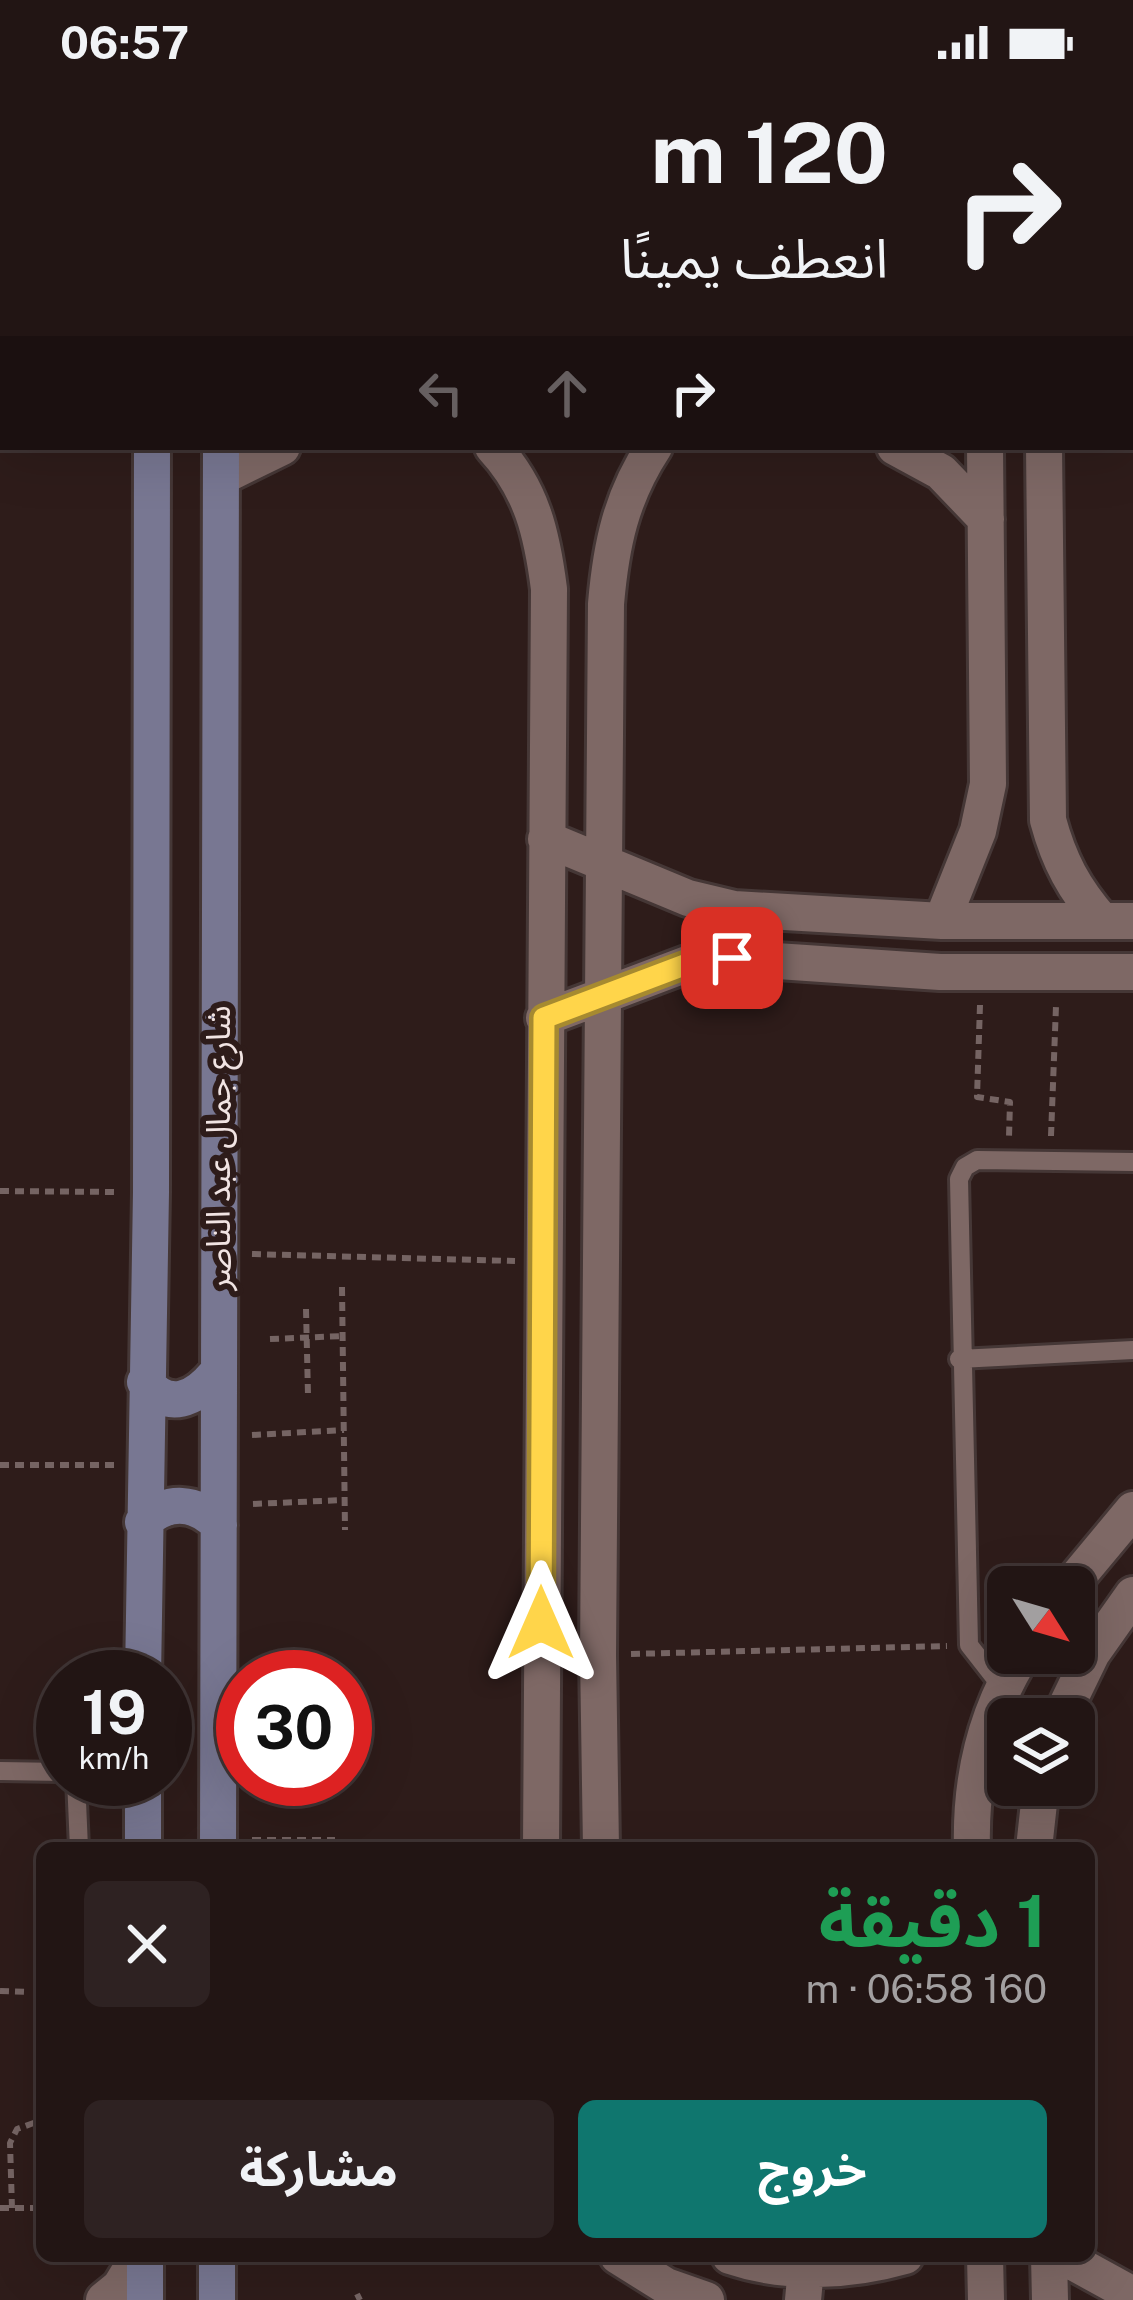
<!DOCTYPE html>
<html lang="ar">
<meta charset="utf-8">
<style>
:root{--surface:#221514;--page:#2e2222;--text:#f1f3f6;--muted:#a29fa0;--line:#3f3434;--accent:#0f766e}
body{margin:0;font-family:"Public Sans","Noto Sans Arabic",sans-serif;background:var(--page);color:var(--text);direction:rtl;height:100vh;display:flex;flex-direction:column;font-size:45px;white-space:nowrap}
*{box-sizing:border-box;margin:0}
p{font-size:39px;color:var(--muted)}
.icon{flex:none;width:66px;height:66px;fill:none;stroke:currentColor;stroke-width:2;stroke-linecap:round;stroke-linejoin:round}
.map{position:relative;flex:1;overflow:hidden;direction:ltr}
.details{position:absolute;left:36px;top:1758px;width:1059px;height:420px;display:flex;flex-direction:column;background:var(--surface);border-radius:18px;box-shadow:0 12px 48px #0002,0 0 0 3px var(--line);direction:rtl}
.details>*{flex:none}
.banner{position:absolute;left:0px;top:0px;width:1134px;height:366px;box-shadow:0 12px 48px #0002,0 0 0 3px var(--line);direction:rtl;background:#221514;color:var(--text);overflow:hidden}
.needle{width:78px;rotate:127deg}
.fabs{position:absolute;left:987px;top:1482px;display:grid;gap:24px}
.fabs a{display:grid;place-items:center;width:108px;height:108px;border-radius:18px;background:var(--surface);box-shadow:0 12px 48px #0002,0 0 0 3px var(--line);font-size:60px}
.speed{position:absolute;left:36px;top:1566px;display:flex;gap:24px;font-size:60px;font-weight:700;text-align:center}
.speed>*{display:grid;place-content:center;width:156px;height:156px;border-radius:50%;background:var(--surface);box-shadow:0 12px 48px #0002,0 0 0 3px var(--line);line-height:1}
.speed small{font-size:30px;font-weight:400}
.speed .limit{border:18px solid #d22;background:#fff;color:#111}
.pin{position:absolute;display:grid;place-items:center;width:102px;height:102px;color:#fff;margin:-51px;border-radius:24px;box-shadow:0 6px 18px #0006}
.me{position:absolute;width:132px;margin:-66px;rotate:0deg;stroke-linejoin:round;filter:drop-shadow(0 0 9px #0008)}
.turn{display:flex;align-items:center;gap:42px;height:252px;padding:0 48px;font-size:54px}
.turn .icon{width:156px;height:156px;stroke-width:2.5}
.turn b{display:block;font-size:84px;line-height:102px}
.lanes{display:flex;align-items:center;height:114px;padding:0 48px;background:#0003;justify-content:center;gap:60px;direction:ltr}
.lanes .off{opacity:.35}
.round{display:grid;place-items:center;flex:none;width:126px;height:126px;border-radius:18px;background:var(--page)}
.head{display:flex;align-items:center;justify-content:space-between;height:204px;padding:0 48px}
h1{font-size:72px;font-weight:700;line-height:90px;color:#1e9e55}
.cta{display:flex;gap:24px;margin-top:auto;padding:24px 48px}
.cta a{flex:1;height:138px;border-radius:18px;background:var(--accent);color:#fff;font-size:48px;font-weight:700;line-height:138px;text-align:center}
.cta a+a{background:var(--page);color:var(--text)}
.status{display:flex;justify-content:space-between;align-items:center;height:84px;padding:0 60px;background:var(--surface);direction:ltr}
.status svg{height:33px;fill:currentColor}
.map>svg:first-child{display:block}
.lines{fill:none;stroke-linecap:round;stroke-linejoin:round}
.lane-casing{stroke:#453736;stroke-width:24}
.street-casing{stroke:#453736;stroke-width:42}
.secondary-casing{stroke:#453736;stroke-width:42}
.path{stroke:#756463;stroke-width:6;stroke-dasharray:9 6;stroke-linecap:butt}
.lane{stroke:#7e6865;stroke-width:18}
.street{stroke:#7e6865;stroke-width:36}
.secondary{stroke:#787792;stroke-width:36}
.route-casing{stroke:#a68a30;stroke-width:30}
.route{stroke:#ffd54a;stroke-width:21}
.labels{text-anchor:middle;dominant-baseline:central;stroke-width:12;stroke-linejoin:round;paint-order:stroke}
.street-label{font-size:33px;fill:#f1e4e3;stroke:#2e1c1a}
</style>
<div class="status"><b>06:57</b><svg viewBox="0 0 49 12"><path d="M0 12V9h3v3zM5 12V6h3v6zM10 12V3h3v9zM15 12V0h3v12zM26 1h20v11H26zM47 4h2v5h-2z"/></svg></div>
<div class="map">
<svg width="1133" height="2216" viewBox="0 0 1133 2216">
<rect width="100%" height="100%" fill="#2e1c1a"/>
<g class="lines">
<g class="lane-casing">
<path id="lane" d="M959 1275 1133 1266
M1001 1602 969 1561 959 1095 965 1083 977 1076 1133 1078
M218 1656 243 1655
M0 1687 63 1688
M76 1695 79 1764"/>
</g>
<g class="street-casing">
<path id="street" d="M974 0V3
M1049 3 1050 0
M493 363C532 405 542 450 549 505L541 1764
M895 363 941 388 986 435
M1044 363 1048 736C1059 777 1074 805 1102 837
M221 393 282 363
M546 755 688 814 734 825 942 837H1133
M942 837 978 747 988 700 985 363
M544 934 687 880 732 874 940 888H1133
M1069 1503 1133 1426
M1060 1635 1092 1569 1133 1511
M601 1764 598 1571 606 520C611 461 621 413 654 363
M972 1764C970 1693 985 1629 1023 1569
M1034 1764 1041 1701
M618 2172 666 2202 706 2216
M730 2172C786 2191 849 2188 905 2172
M985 2172 986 2216
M1049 2172 1050 2216
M1062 2172 1133 2211
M796 2183 805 2195 803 2216
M104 2216 120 2203 139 2172"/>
</g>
<g class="secondary-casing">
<path id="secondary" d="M221 0V3
M152 3V0
M145 1298C169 1328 195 1315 216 1290
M143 1438C168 1415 196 1417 219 1441
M143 1593 151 1108 152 363
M143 1695V1764
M218 1764 221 363
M145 2216V2172
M217 2216V2172"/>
</g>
<path class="path" d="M980 921 977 1013 1010 1018 1009 1053
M1051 1052 1056 922
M0 1107 117 1108
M252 1170 515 1177
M342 1203 345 1446
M306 1225 308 1311
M270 1255 343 1252
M252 1351 344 1346
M0 1381H116
M253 1420 344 1416
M631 1570 947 1562
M252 1756H335
M0 1907 28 1908
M0 2124H42
M12 2124 10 2059 17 2045 42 2036
M357 2210 360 2216"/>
<use href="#lane" class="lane"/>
<use href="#street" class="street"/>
<use href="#secondary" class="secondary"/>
</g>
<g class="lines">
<g class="route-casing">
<path id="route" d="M541 1539 544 934 687 880 732 874"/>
</g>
<use href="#route" class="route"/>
</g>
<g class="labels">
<g class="street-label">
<text transform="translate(218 1064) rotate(-90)">شارع جمال عبد الناصر</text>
</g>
</g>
</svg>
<div class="fabs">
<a><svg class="needle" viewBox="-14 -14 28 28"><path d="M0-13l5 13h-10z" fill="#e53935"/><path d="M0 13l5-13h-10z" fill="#a29fa0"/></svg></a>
<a><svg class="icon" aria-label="layers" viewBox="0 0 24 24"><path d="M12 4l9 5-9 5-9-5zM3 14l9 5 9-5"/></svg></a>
</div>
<div class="speed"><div>19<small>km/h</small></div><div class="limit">30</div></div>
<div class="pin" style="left:732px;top:874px;background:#d93025"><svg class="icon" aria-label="arrive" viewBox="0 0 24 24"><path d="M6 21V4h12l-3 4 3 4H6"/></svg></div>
<svg class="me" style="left:541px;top:1539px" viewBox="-20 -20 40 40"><path d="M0-17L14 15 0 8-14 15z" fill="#ffd54a" stroke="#fff" stroke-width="4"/></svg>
<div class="banner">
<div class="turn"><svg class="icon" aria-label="right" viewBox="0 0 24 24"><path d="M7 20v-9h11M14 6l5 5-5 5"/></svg><div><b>120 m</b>انعطف يمينًا</div></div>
<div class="lanes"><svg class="icon off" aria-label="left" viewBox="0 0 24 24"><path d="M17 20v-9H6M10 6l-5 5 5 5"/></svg><svg class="icon off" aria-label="ahead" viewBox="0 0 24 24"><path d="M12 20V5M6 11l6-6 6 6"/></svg><svg class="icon" aria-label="right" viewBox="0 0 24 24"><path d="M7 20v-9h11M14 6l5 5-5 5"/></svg></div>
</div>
<section class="details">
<div class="head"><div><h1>1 دقيقة</h1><p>160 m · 06:58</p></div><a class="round"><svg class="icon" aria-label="close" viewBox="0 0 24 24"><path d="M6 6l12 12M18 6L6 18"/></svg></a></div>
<div class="cta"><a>خروج</a><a>مشاركة</a></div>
</section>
</div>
